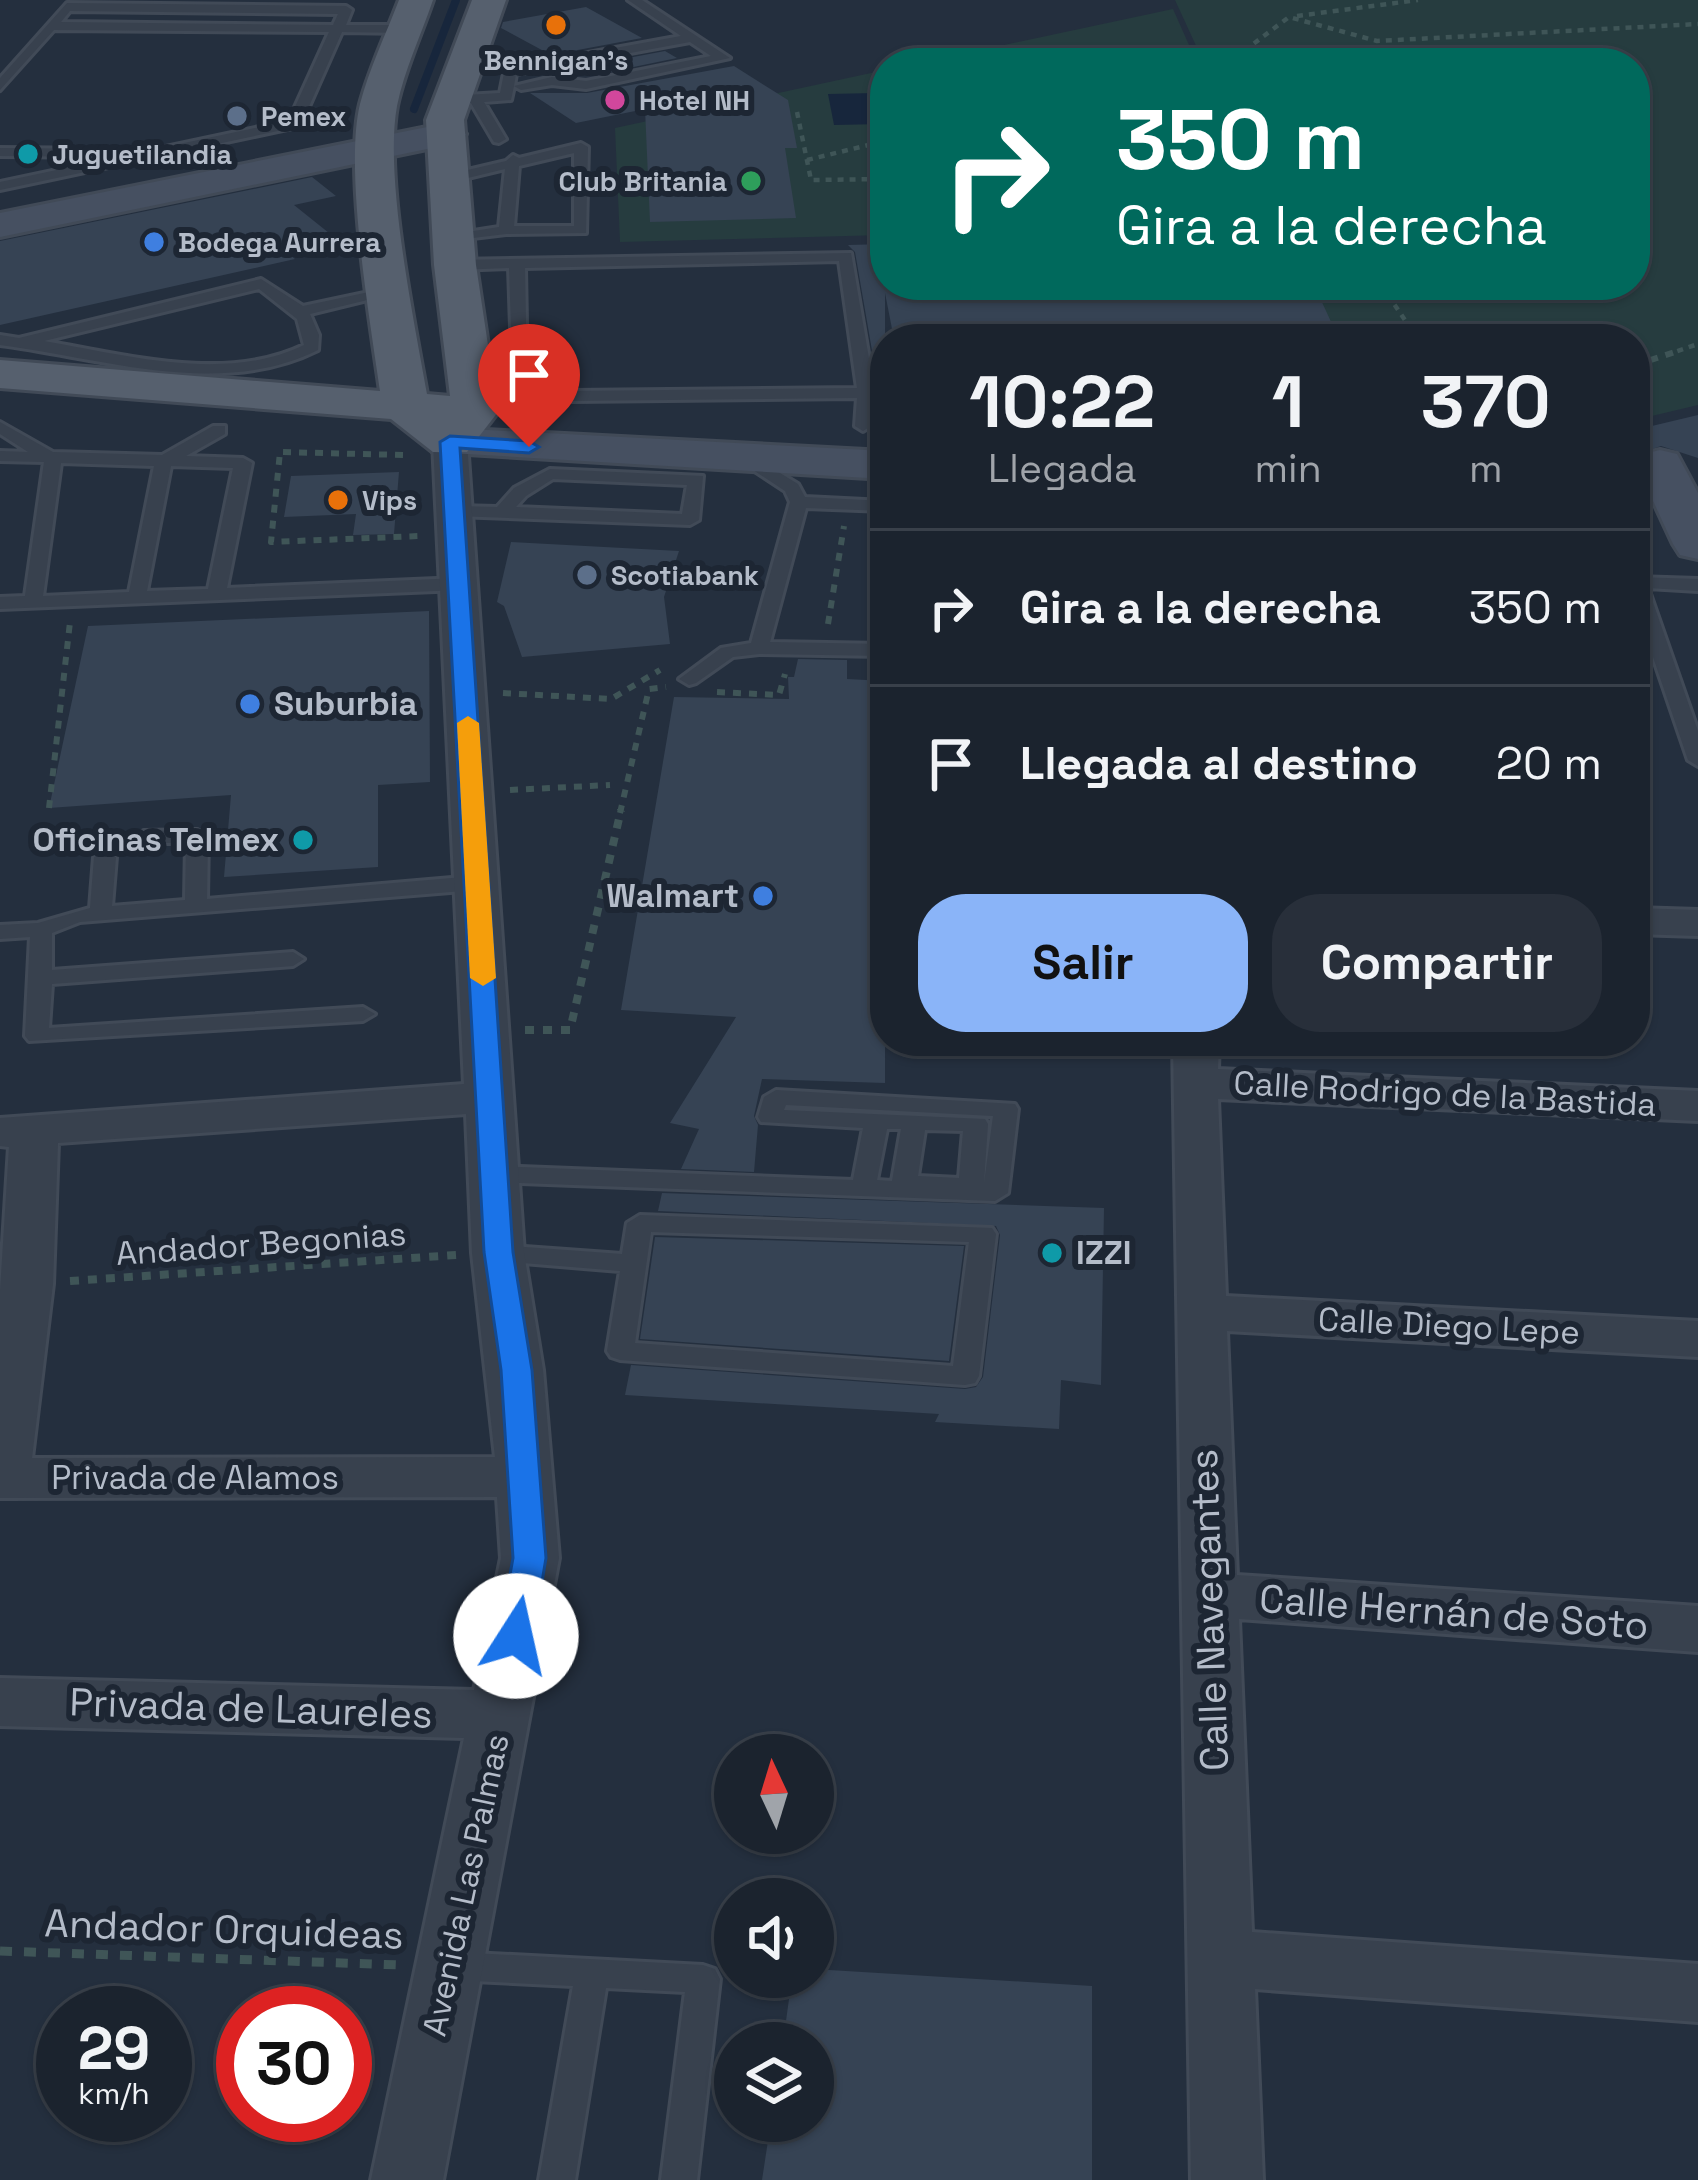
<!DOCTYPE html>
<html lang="es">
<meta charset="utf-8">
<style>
:root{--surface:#1b232e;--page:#282f3a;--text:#f1f3f6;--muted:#a0a4aa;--line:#39404a;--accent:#8ab4f8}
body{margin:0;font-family:"Space Grotesk",sans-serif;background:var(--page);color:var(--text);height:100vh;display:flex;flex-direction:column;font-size:45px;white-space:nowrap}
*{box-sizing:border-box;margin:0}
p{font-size:39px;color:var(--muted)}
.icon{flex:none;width:66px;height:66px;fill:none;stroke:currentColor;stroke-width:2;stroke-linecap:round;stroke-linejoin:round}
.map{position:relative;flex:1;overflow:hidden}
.side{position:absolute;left:870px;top:324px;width:780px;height:732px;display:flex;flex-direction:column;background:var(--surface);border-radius:48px;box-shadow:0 3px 9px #0004,0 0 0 3px var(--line)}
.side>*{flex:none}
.top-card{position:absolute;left:870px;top:48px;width:780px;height:252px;border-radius:48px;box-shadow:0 3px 9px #0004,0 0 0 3px var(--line);background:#00695c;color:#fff;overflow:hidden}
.needle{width:78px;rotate:356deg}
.tools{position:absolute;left:714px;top:1734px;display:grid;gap:24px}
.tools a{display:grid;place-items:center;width:120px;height:120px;border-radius:50%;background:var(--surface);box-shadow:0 3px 9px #0004,0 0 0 3px var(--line);font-size:60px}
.speed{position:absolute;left:36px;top:1986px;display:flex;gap:24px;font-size:60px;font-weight:700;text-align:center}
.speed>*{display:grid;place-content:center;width:156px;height:156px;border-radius:50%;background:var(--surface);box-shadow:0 3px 9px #0004,0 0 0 3px var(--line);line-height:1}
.speed small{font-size:30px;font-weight:400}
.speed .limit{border:18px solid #d22;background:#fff;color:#111}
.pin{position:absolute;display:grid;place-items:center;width:102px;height:102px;color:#fff;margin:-123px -51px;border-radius:50% 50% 50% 0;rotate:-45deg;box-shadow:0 0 12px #0007}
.pin .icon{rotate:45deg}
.me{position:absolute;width:132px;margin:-66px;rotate:10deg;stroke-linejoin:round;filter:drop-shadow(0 0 9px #0008)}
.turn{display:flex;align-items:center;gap:42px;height:252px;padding:0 48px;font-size:54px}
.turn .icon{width:156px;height:156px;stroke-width:2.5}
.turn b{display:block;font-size:84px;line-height:102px}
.eta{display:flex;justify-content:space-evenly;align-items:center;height:204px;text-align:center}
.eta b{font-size:72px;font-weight:700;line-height:84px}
.cta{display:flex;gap:24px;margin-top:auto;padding:24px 48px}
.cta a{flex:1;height:138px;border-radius:48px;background:var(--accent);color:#111;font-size:48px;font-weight:700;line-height:138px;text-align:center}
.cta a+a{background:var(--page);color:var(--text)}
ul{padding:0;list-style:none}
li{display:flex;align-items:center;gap:36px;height:156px;padding:0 48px;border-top:3px solid var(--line)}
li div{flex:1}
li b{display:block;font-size:45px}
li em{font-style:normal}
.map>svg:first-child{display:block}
.green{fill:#263c3f}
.water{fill:#17263c}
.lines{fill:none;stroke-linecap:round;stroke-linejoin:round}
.stream{stroke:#17263c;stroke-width:8}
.building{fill:#364354}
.lane-casing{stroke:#414a57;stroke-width:6}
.street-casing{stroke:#414a57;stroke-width:6}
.secondary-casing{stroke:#414a57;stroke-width:6}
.primary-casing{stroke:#414a57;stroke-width:6}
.path-far3{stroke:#3f5557;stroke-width:4.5;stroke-dasharray:6 6;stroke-linecap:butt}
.path-far2{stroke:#3f5557;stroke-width:6;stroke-dasharray:8 8;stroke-linecap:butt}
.path-far1{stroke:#3f5557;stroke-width:8;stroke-dasharray:9 9;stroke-linecap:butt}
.path{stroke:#3f5557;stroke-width:9;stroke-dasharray:12 12;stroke-linecap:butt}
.lane{fill:#38414e;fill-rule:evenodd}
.street{fill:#38414e;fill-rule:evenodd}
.secondary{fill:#465061;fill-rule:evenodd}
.primary{fill:#56606e;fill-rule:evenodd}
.route{fill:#1a73e8;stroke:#114b97;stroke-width:3}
.slow{fill:#f59e0b}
.food-dot{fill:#e8710a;stroke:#1d2633;stroke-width:4.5}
.hotel-dot{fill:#d1479c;stroke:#1d2633;stroke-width:4.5}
.service-dot{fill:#5c6f8a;stroke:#1d2633;stroke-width:4.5}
.culture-dot{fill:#0f9aa8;stroke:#1d2633;stroke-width:4.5}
.leisure-dot{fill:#2e9e5b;stroke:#1d2633;stroke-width:4.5}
.shop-dot{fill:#3f7fe0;stroke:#1d2633;stroke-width:4.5}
.labels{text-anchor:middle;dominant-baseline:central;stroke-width:12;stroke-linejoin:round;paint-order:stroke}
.far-poi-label{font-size:27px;font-weight:bold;fill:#b4bcc9;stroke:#1d2633;text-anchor:start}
.poi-label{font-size:33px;font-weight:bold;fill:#b4bcc9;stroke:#1d2633;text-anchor:start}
.street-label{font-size:33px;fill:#b4bcc9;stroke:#1d2633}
.near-street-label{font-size:39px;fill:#b4bcc9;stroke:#1d2633}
</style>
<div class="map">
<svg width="1698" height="2180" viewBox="0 0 1698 2180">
<rect width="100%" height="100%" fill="#242f3e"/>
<path class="green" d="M1175 0H1698V405L1635 420V339H1332L1307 285H1635V63H1204Z
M1173 9 1197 63H920Z
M885 70V235L620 242 615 128Z"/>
<path class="water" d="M876 93 883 124 834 125 828 94Z"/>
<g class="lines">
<path class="stream" d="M414 109 456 0"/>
</g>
<path class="building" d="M586 7 642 38 551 55 501 28 503 22Z
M665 51 677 58 590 76 575 68Z
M734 66 788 100 797 148H785L796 218 650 222 645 109 576 123 530 93H587Z
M312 177 336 196 294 205 334 237 281 248 295 259 0 325V241Z
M885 244V285H1314L1339 339H894L885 293V361L874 362 855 252 848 245Z
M1698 415V458L1661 446 1635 455V430Z
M399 472 394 534 353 535 356 514 284 517 291 476Z
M511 542 679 551 664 597 670 644 522 657 504 606 497 602Z
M429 611 430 782 378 785V867L224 877 231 795 49 808 88 626Z
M798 659 847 660V679L885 681V1083L762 1079 754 1116 758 1125 754 1172 681 1169 699 1129 670 1123 736 1017 621 1010 674 697 789 699 788 677H794Z
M662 1193 1104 1208 1101 1385 1061 1380 1059 1429 935 1422 939 1414 625 1395 631 1365 965 1389 976 1387 983 1377 1000 1235 996 1226 658 1211Z
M655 1237 964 1246 949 1361 640 1339Z
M813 1969 1092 1986V2180H762L771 2121H813V2043H783L792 1977H813Z"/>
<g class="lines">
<g class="lane-casing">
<path id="lane" d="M628 0H642L730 58 586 89 552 85 521 90 514 86 511 100 484 102 506 139 499 143 494 142 471 103 449 104 442 100 449 96 500 93 505 68 681 36ZM690 42 711 56 586 81 552 77 514 86 516 74Z
M67 3 346 6 352 10 346 25H406L412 29 406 33 342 32 303 120 292 128 0 190V182L283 122 290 118 329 32 54 30 0 90V78ZM70 11 338 14 333 25 61 22Z
M581 143 588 147 586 233 506 234 448 241V235L499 227 505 169 447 183 442 182V176L506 161 513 155 519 158ZM574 153V226H514L519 166Z
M0 148 114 149 121 153 114 157 0 156Z
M851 253 874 388 885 389V399L874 398 871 426 863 431 855 426 857 398 572 401 513 386 509 268 455 270 447 265 455 260ZM839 261 857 388 572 391 527 379 525 268Z
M261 279 303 306 388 288 396 293 310 314 319 335 318 350C220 399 102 358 0 345V335L19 338ZM259 289 297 319 304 345C226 383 126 355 44 341Z
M0 422 53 452 162 455 213 426H225V434L186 456 243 458 252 463 227 588 460 578 469 584 460 590 0 609V597L25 596 44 462 0 461V451L28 452 0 434ZM61 463 154 466 129 592 43 596ZM171 466 233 468 208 589 147 591Z
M747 453 798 484 805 497 885 501V511L806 508 770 642 885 644V656L759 654 733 657 696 683 689 685 679 679 721 648 751 643 790 502 785 491 741 462V454Z
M550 469 703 476 699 520 690 525 456 516 447 511 456 506 497 507 514 488ZM553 479 687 485 682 514 516 507 526 496Z
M1635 577 1698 579V591L1648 588 1698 731V766L1688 760 1635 604Z
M197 830 208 836 207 899 475 876 486 883 475 890 80 922 52 933V970L293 952 304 959 293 966 52 984 49 1028 363 1007 375 1014 363 1021 29 1041 25 1036 30 937 0 939V925L38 923 90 908 94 857 105 851 116 857 112 906 185 900 186 843H144L133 837 144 831Z
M776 1090 1015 1104 1018 1109 1008 1193 995 1201 495 1182 483 1174 495 1166 853 1180 863 1128 761 1122 758 1117 764 1097ZM786 1105 993 1116 984 1183 988 1124 985 1119 784 1110ZM887 1129H901L892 1181 877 1180ZM925 1130 963 1131 959 1178 918 1176Z
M640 1215 992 1228 996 1234 979 1376 975 1383 965 1385 620 1360 611 1357 607 1351 620 1271 498 1261 485 1253 498 1245 622 1254 627 1223ZM651 1232 969 1242 953 1366 635 1343Z
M453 1952 703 1965 715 1969 720 1979 697 2180H661L685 1992 606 1988 575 2180H539L573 1986 453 1980 441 1976 436 1966 441 1956Z"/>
</g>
<g class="street-casing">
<path id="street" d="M450 432 467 442 524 1253 543 1370 559 1558 443 2180H371L464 1738 0 1726V1678L474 1690 501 1558 497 1497 0 1498V1291L9 1147 0 1146V1118L464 1084 433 442ZM466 1114 472 1253 495 1457 32 1458 53 1284 58 1143Z
M1635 908 1698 910V936L1635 934Z
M1173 1041H1219L1218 1069 1698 1091V1121L1218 1099 1226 1296 1698 1321V1357L1227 1331 1237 1575 1698 1606V1652L1239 1619 1252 1932 1698 1964V2022L1255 1989 1263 2180H1191Z"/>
</g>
<g class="secondary-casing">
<path id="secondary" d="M447 123 466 134 461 142 0 237V213Z
M450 428 885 451V479L433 452 426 442 433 432Z
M1660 450 1677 454 1698 493V559L1680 555 1673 544 1636 464 1643 454Z"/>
</g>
<g class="primary-casing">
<path id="primary" d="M399 0H433C421 35 404 71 397 106 384 176 414 321 427 394L450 396 434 265 426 120 472 0H506L464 120 476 265 498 412 467 452H433L391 419 0 388V360L380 391C370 320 344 170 360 104 369 69 386 34 399 0Z"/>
</g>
<path class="path-far3" d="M1297 16 1418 0
M1255 63 1248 48 1289 17 1377 41 1698 24
M797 112 811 180 885 179
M807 160 885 141
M1381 285 1418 339
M1666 355 1698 344"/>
<path class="path-far2" d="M1635 365 1675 352
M403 455 280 452 271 542 420 536
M828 624 844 526
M717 692 779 695 785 674
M503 693 611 699 660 670
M510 790 610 785
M49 808 70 622
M620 813 649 689 666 687"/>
<path class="path-far1" d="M525 1030H570L621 810
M70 1281 456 1255"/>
<path class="path" d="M0 1951 400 1965"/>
<use href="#lane" class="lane"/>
<use href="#street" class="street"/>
<use href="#secondary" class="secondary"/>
<use href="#primary" class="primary"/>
</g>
<path class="route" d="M450 436 529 441 539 447 529 453 460 448 513 1252 532 1370 546 1558 533 1636 528 1646H504L499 1636 513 1558 501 1370 484 1252 440 442Z"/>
<path class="slow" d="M468 716 479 723 496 978 483 986 470 978 457 723Z"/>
<g class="food-dot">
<circle cx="556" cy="25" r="12"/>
<circle cx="338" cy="500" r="12"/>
</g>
<circle class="hotel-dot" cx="615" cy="100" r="12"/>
<g class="service-dot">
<circle cx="237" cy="116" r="12"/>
<circle cx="587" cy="575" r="12"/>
</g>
<g class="culture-dot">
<circle cx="28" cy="154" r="12"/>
<circle cx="303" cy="840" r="12"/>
<circle cx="1052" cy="1253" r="12"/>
</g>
<circle class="leisure-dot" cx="751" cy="181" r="12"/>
<g class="shop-dot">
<circle cx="154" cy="242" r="12"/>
<circle cx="250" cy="704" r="12"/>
<circle cx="763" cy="896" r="12"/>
</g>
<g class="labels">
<g class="far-poi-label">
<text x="556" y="60" text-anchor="middle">Bennigan's</text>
<text x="639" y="100">Hotel NH</text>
<text x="261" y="116">Pemex</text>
<text x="52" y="154">Juguetilandia</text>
<text x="727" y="181" text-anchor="end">Club Britania</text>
<text x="178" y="242">Bodega Aurrera</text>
<text x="362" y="500">Vips</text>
<text x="611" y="575">Scotiabank</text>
</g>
<g class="poi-label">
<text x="274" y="704">Suburbia</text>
<text x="279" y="840" text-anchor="end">Oficinas Telmex</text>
<text x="739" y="896" text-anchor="end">Walmart</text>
<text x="1076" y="1253">IZZI</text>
</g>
<g class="street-label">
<text transform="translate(1445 1094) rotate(3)">Calle Rodrigo de la Bastida</text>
<text transform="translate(261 1244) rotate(-4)">Andador Begonias</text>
<text transform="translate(1449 1326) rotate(3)">Calle Diego Lepe</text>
<text x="195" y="1478">Privada de Alamos</text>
<text transform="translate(466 1885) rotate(-78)">Avenida Las Palmas</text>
</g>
<g class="near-street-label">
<text transform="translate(1209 1610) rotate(-92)">Calle Navegantes</text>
<text transform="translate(1454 1612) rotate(4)">Calle Hernán de Soto</text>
<text transform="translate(251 1708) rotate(2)">Privada de Laureles</text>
<text transform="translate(224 1929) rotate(2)">Andador Orquideas</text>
</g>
</g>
</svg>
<div class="tools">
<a><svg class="needle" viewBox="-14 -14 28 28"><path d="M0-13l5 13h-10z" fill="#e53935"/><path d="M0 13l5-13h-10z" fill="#a0a4aa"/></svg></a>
<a><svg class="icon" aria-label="sound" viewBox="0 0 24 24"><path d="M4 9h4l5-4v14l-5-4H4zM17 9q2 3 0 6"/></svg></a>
<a><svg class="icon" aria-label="layers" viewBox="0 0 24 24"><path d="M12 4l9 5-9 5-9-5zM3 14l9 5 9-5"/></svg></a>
</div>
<div class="speed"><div>29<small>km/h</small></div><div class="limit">30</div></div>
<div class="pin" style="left:529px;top:447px;background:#d93025"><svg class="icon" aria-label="arrive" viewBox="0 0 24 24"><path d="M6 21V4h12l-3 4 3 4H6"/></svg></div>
<svg class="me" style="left:516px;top:1636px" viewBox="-20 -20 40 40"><circle r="19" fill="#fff"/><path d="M0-13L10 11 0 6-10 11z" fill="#1a73e8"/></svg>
<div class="top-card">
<div class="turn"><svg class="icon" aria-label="right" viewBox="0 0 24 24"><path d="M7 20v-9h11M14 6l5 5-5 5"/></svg><div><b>350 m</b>Gira a la derecha</div></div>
</div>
<section class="side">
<div class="eta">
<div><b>10:22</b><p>Llegada</p></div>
<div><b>1</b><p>min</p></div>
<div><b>370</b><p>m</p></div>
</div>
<ul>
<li><svg class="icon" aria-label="right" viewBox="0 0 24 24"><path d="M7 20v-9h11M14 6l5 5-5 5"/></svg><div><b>Gira a la derecha</b></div><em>350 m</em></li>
<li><svg class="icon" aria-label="arrive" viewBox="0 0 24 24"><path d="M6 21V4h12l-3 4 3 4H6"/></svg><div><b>Llegada al destino</b></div><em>20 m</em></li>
</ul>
<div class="cta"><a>Salir</a><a>Compartir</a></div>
</section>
</div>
